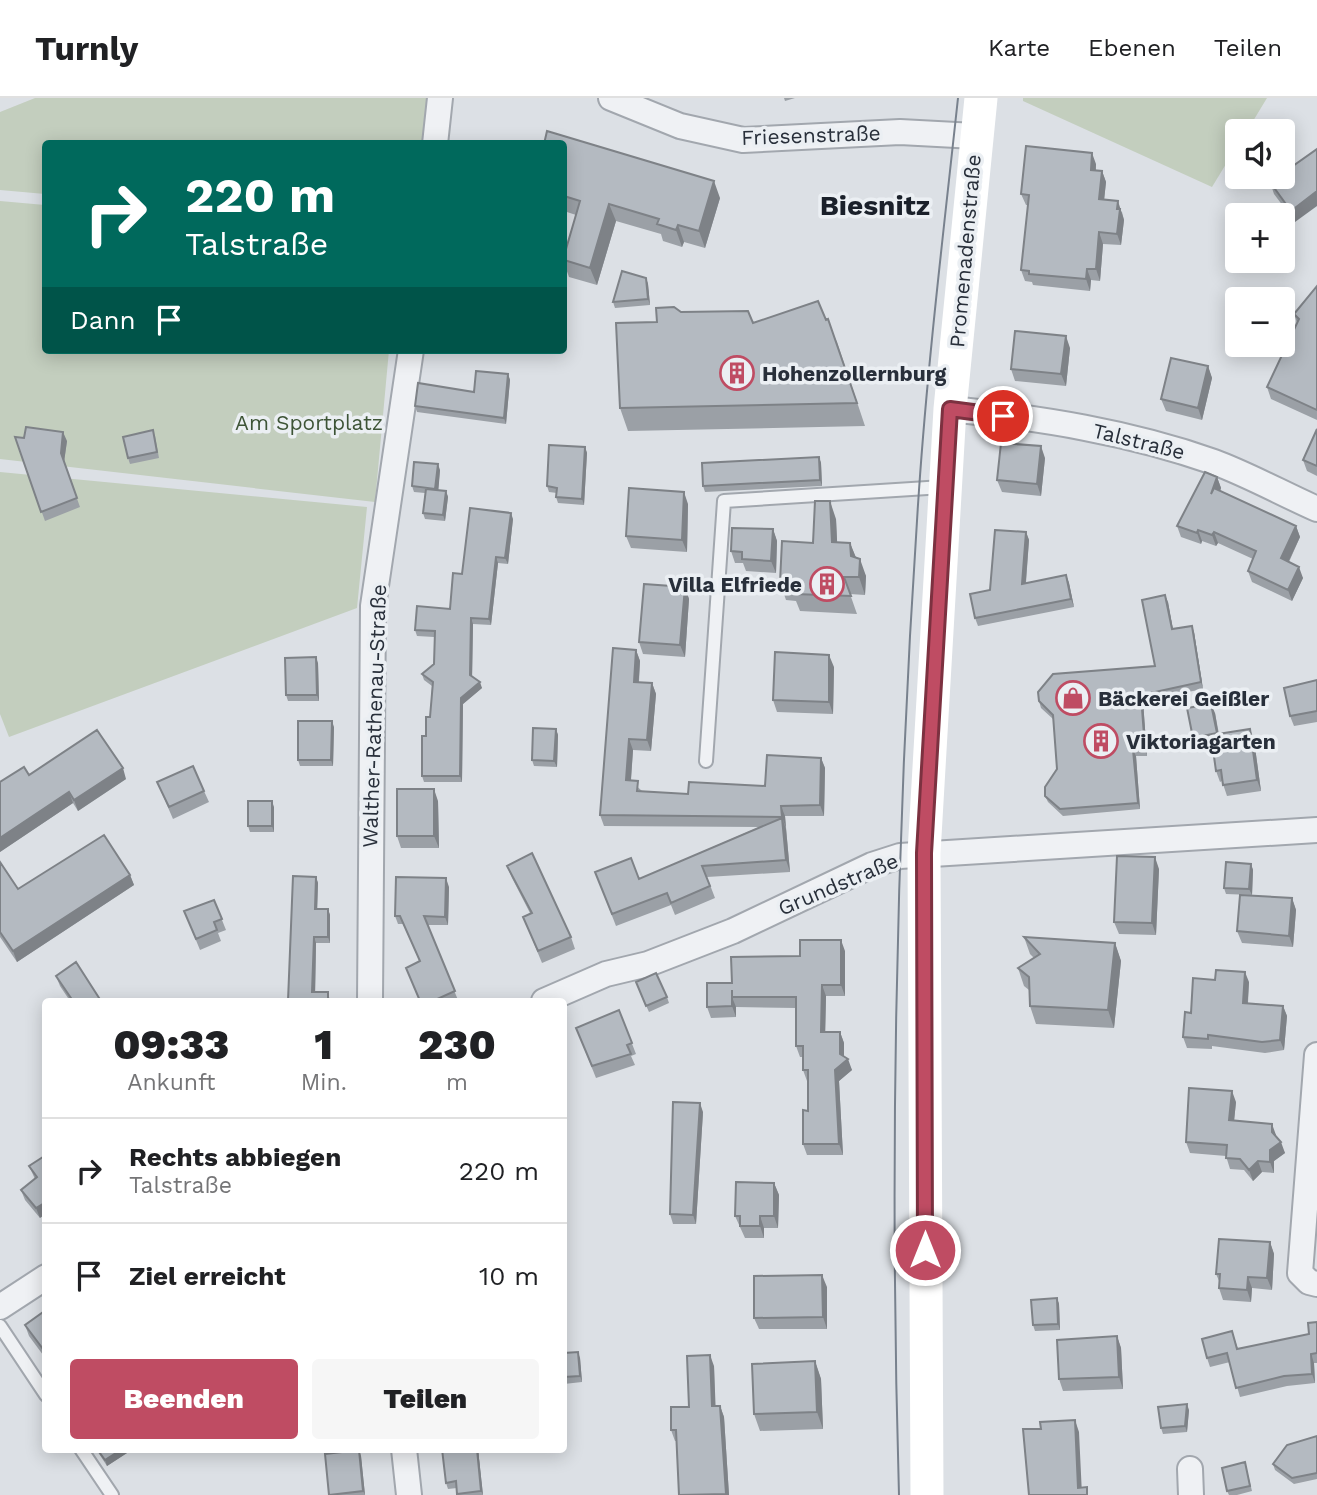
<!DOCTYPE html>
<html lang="de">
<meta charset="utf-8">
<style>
:root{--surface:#fff;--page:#f6f6f6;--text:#202124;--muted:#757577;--line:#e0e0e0;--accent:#bf4c63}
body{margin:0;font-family:"Work Sans",sans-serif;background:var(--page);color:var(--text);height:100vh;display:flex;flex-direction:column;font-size:26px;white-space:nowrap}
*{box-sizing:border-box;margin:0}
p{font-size:23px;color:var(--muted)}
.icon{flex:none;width:38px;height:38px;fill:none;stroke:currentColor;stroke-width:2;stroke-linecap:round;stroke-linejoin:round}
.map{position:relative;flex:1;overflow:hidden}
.drawer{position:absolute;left:42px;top:900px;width:525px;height:455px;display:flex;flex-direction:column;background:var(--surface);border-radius:7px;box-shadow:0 4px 18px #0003}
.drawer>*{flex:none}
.top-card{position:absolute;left:42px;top:42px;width:525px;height:214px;border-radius:7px;box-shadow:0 4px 18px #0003;background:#00695c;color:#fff;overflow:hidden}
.fabs{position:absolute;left:1225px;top:21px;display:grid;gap:14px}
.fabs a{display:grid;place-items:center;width:70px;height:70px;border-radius:7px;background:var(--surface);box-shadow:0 4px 18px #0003;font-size:35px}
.pin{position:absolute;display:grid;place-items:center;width:60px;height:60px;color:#fff;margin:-30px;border:4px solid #fff;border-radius:50%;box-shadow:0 2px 7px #0007}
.me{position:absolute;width:77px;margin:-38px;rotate:0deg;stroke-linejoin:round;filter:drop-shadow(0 0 5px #0008)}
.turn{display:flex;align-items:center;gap:24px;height:147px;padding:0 28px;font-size:32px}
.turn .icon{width:91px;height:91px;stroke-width:2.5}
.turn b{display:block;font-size:49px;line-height:60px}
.then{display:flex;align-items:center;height:66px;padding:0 28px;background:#0003;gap:14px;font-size:26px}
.eta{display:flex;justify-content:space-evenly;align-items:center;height:119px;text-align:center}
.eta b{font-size:42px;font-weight:800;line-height:49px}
.primary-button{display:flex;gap:14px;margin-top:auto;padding:14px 28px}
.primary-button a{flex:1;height:80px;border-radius:7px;background:var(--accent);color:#fff;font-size:28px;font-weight:800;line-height:80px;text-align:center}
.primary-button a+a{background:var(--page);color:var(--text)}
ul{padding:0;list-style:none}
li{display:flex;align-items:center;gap:21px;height:105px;padding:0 28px;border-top:2px solid var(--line)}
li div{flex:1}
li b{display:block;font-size:26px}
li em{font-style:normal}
header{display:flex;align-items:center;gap:42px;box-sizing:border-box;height:98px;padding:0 35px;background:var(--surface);border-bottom:2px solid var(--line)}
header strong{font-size:33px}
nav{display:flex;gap:38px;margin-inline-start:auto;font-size:24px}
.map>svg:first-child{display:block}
.green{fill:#c3cebe}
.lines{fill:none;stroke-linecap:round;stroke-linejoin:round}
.lane-casing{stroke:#a2a7ae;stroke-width:16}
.street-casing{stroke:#a2a7ae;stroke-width:28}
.lane{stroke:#eff1f4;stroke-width:12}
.street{stroke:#eff1f4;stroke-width:24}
.secondary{stroke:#fff;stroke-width:33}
.tram{stroke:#78818d;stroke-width:2}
.wall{fill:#9ba0a6}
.shaded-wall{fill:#7e8287}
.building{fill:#b4bac1;stroke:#7e8287;stroke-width:2}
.route-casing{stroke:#7c3140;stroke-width:18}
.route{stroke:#bf4c63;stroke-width:12}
.labels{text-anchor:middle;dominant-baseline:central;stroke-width:7;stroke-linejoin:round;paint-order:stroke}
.street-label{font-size:21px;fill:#282f3a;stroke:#ebeff3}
.poi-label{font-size:21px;font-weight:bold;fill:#282f3a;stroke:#ebeff3;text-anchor:start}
.park-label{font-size:21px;fill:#3d5436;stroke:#ebeff3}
.district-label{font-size:28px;font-weight:bold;fill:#1a202a;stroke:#ebeff3}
</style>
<header>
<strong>Turnly</strong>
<nav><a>Karte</a><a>Ebenen</a><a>Teilen</a></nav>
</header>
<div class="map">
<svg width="1317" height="1397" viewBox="0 0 1317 1397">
<rect width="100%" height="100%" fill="#dce0e5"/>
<path class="green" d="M35 0H428L423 45 46 46 45 96 0 92V14Z
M1023 0H1267L1247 33H1237V48L1212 89 1023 3Z
M0 103 45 107 46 252H389L375 404 0 361Z
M0 374 367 409 357 510 9 639 0 616Z"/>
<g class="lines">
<g class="lane-casing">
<path id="lane" d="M706 663 724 403 943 389
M0 1228 46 1297
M81 1351 112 1397"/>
</g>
<g class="street-casing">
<path id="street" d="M611 0 680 28 743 42 900 34 975 38
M435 46 440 0
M950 311C1040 320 1129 334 1214 364 1249 377 1283 396 1317 411
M370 903 373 508 411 252
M544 903 606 876 648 866 733 833 872 767 900 758 1317 732
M1317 957 1300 1175 1309 1184 1317 1186
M0 1209 46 1179
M404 1351 409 1397
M1190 1371 1191 1397"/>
</g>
<use href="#lane" class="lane"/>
<use href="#street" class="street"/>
<path class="secondary" d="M927 1397 924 755 950 311 981 0"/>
<path class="tram" d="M899 1397C889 1061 896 727 919 392 928 261 944 130 958 0"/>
</g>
<path class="wall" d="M784 0H795L785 3Z
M564 46 720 100 705 150 684 144 682 149 663 143 661 136 616 123 597 187 569 179 564 165V158L576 117 564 113Z
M1317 51 1295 124 1274 96 1270 84Z
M1096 66V73H1102L1106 84 1104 102 1122 114 1124 122 1121 147 1103 146 1100 183 1091 182 1090 193 1033 187 1032 184 1025 183 1021 172 1028 107H1026L1021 96Z
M646 180 648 186 650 207 615 210 613 204Z
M1317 188V322L1271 301 1267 289 1297 225 1294 216Z
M681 214 753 225 826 222 837 244 865 328 628 333 620 310 657 224Z
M1070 250 1066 288 1015 283 1011 271Z
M1208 268 1212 280 1202 322 1166 313 1161 301Z
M508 276 510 282 506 326 417 314 415 308 474 294Z
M1317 331V378L1307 373 1303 362Z
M155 338 159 360 130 366 128 360Z
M15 339 67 343 64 364 80 409 45 423Z
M585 349 587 355 584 407 558 405 556 399 557 395 549 394 547 388Z
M819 359 821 365 822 388 705 394 703 388Z
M1045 360 1041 398 1002 394 997 382Z
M440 372 438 392 446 393 448 399 445 423 425 421 423 415 425 395 414 394 412 388Z
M1217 379 1221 390 1220 393 1296 428 1300 439 1289 464 1303 480 1292 503 1252 484 1248 473 1253 461 1218 445 1216 448 1202 443 1201 446 1181 439 1177 428Z
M688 406 687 454 631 450 626 438Z
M513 421 508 466 498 465 491 527 473 526 472 578 482 590 463 606 462 684H424L422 678 426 638 430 619 432 588 424 582 422 576 434 566V539L417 538 415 532 450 511 462 476Z
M836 421 837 444 850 445 856 460 866 478 865 497 850 496 857 516 800 513 796 503 786 502 780 484 813 445Z
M773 431 777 443 776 475 746 473 743 465H735L731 453Z
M1026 434 1029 442 1026 485 1066 477 1069 485 1074 509 978 528 975 520 990 492Z
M685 489 689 501 685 559 643 556 639 544Z
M1168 504 1173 531 1194 534 1203 591 1143 603 1147 658H1136L1140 711 1063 718 1048 704 1045 698 1057 671 1053 621 1041 610 1039 603 1155 568Z
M636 552 640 563 639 584 652 585 656 596 651 653 633 652 631 683 642 693 688 696 765 688 821 660 825 670 824 718H785L790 774 707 779 715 800 675 817 671 807 616 828 595 774 639 781 759 729 604 728 600 717Z
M318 565 319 603H288L286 597Z
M834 569 833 616 777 614 773 602Z
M1317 582V624L1294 628 1290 618Z
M1215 615 1219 636 1254 642 1261 693 1227 698 1222 683 1220 684 1216 673 1212 646 1196 649 1193 640Z
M334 629 333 668H300L298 662Z
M556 631 558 637 557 669 534 668 532 662Z
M29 677 126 681 78 713 73 705 0 754Z
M157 684 204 693 209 704 173 721Z
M438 703 439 750H401L397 738Z
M274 709V734H250L248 728Z
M0 764 18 791 130 777 134 787 17 864 0 839Z
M1251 766 1253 772 1252 797 1226 796 1224 790Z
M507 768 571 839 575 851 542 865 523 819 530 815 512 780Z
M1159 771 1156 837 1119 836 1114 824Z
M316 779 318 785 317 811H328L330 817V845H316L315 894 330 900 288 903Z
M449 789 448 827H427L458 902 455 903H419L420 864 403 826H398L395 818Z
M1292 800 1296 812 1293 849 1242 845 1237 833Z
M214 802 226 832 218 835 221 843 200 852 184 813Z
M1024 839 1115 845 1121 863 1114 930 1036 926 1030 908 1029 892 1024 888 1018 870 1034 860 1030 856Z
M845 853V898H826L825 934H840L844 945V958L852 972 839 983 843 1057H807L803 1046 808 1013V983H807L803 972V959H800L796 948V910L736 909V919L711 920 707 909 800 858Z
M56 878 101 903H70L60 888Z
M1249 884 1248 905 1283 908 1287 918 1284 952 1265 955 1212 948V951L1187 950 1183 939 1191 915Z
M638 890 667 899 669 905 649 914Z
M619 912 636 956 631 958 635 967 596 980 576 930Z
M1236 1004 1234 1023 1276 1037V1039L1285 1055 1274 1063V1075L1262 1074 1253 1083 1244 1072 1230 1071 1226 1058 1190 1055 1186 1044Z
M703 1014 696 1126H673L670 1116Z
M46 1057 40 1120 25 1102 21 1092 35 1081 29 1068Z
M774 1085 779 1097 778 1130H764V1140H745L735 1118Z
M1270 1144 1274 1156 1272 1192 1252 1190 1251 1204 1223 1202 1219 1190 1220 1185 1216 1176Z
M827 1189V1231H759L754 1220Z
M1057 1200 1059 1206 1060 1232 1035 1233 1033 1227Z
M46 1212V1261L29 1238 25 1227Z
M1317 1224V1265H1314L1315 1285 1287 1288 1240 1299 1230 1264 1210 1269 1207 1260 1232 1233 1238 1251 1309 1236Z
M1117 1238 1121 1250 1123 1291 1063 1293 1059 1281Z
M564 1255 580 1260 582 1284 564 1286Z
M815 1263 821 1281 823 1331 760 1333 754 1316Z
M714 1268 715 1308H720L724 1319 729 1397H679L676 1343H675L671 1332 689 1309Z
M1189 1312 1187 1334 1163 1336 1161 1330Z
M1317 1338V1381L1294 1386 1275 1372 1273 1366Z
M96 1351H126L127 1355 107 1368Z
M442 1351H478L483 1397H458L457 1390 448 1391 446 1385Z
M361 1358 365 1397H330Z
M1245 1364 1252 1393 1237 1397H1229L1227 1393Z"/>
<path class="shaded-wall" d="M1092 55 1096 66 1095 83 1091 72Z
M1102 73 1106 84 1103 112 1099 101Z
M714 83 720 100 705 150 699 133Z
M1317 93V108L1295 124 1291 113Z
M1118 103 1124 122 1121 147 1117 136Z
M609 106 616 123 597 187 590 170Z
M678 127 684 144 682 149 676 132Z
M1099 134 1103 146 1100 183 1096 171Z
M1087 171 1091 182 1090 193 1086 181Z
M646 180 648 186 650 207 648 201Z
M1066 238 1070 250 1066 288 1061 276Z
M1208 268 1212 280 1202 322 1198 310Z
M508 276 510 282 506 326 504 320Z
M63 334 67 343 64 364 61 355Z
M1041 348 1045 360 1041 398 1037 386Z
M585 349 587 355 584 407 582 401Z
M819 359 821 365 822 388 820 382Z
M438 366 440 372 438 397 435 391Z
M1217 379 1221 390 1215 407 1211 396Z
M446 393 448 399 445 423 443 417Z
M684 394 688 406 687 454 682 442Z
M830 403 836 421 838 462 832 444Z
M511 415 513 421 508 466 505 460Z
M1296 428 1300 439 1285 471 1281 460Z
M773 431 777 443 776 475 771 463Z
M1198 432 1202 443 1201 446 1197 435Z
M1026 434 1029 442 1025 494 1022 486Z
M1214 434 1218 445 1216 448 1212 437Z
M850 445 857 462 851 458Z
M496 459 498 465 491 527 489 521Z
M860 461 866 478 865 497 859 479Z
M1299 469 1303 480 1292 503 1288 492Z
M1066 477 1069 485 1074 509 1071 501Z
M685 489 689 501 685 559 680 547Z
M1165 497 1168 504 1174 538 1172 531Z
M471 520 473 526 472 583 470 577Z
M1192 528 1194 534 1203 591 1201 584Z
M636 552 640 563 638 594 634 584Z
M829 557 834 569 833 616 829 604Z
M316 559 318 565 319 603 317 597Z
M480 584 482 590 463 606 462 684 460 678 461 600Z
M652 585 656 596 651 653 647 642Z
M1141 597 1143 603 1147 658 1145 651Z
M1211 606 1215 615 1220 645 1217 635Z
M332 623 334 629 333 668 331 662Z
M556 631 558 637 557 669 554 663Z
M1250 631 1254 642 1261 693 1257 682Z
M629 641 633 652 630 693 626 682Z
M1133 652 1136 658 1140 711 1138 705Z
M821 660 825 670 824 718 820 707Z
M123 670 126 681 78 713 74 702Z
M434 691 438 703 439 750 434 738Z
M69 694 73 705 0 754V740Z
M272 703 274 709V734L272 728Z
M781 708 785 718 786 730 782 719Z
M782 720 786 731 790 774 786 762Z
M1155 759 1159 771 1156 837 1152 825Z
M1251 766 1253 772 1252 797 1249 791Z
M130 777 134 787 17 864 13 853Z
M316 779 318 785 317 817 315 811Z
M446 780 449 789 448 827 445 819Z
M1292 800 1296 812 1293 849 1289 838Z
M328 811 330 817V845L328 839Z
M314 839 316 845 315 900 312 894Z
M841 842 845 853V898L841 887Z
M1115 845 1121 863 1114 930 1108 912Z
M1245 874 1249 884 1247 915 1243 905Z
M822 887 826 898 825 945 821 934Z
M732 899 736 909V919L732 908Z
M1283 908 1287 918 1284 952 1280 942Z
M840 934 844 945V964L848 961 852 972 839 983 843 1057 839 1046 835 972 840 956Z
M1232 993 1236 1004 1233 1033 1229 1022Z
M700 1005 703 1014 696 1126 693 1117Z
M1272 1026 1276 1037V1045L1272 1034Z
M1281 1044 1285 1055 1274 1063V1075L1270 1064V1052Z
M1258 1063 1262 1074 1253 1083 1249 1072Z
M774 1085 779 1097 778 1130 774 1118Z
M46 1104V1116L40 1120 36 1110Z
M760 1118 764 1130V1140L760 1128Z
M1270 1144 1274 1156 1272 1192 1267 1180Z
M822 1177 827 1189V1231L823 1219Z
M1248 1179 1252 1190 1251 1204 1247 1192Z
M1057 1200 1059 1206 1060 1232 1058 1226Z
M1117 1238 1121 1250 1123 1291 1119 1279Z
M578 1254 580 1260 582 1284 580 1278Z
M1311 1256 1314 1265 1315 1285 1312 1276Z
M710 1257 714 1268 716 1319 712 1308Z
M815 1263 821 1281 823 1331 817 1314Z
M1187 1306 1189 1312 1187 1334 1185 1328Z
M720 1308 724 1319 729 1397H726V1396Z
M1075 1322 1079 1334 1082 1397 1078 1390Z
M122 1351H126L127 1355 107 1368 105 1362Z
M477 1351H478L483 1397 481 1393Z
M359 1352 361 1358 365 1397 363 1393Z"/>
<path class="building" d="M547 33 714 83 699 133 678 127 676 132 657 126 659 121 609 106 590 170 564 162V158L580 103 564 98V46H544Z
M1026 48 1092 55 1091 72 1102 73 1099 101 1118 103 1117 111H1120L1117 136 1099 134 1096 171H1087L1086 181 1029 176V173L1021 172 1029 97 1021 96Z
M1317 51V93L1291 113 1270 84 1278 79H1283V75Z
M622 173 646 180 648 201 613 204Z
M1317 188V312L1267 289 1299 221 1294 216Z
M818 203 826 222 828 221 857 305 620 310 616 225 657 224 656 210 674 209 681 214 748 213 753 225Z
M1015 233 1066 238 1061 276 1011 271Z
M1171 260 1208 268 1198 310 1161 301Z
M476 273 508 276 504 320 415 308 418 285 474 294Z
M26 329 63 334 61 355 77 400 41 414 15 339 24 340Z
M1317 331V368L1303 362Z
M153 332 157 354 128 360 123 339Z
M1001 345 1041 348 1037 386 997 382Z
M549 347 585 349 582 401 556 399 557 390 547 388Z
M819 359 820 382 703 388 702 365Z
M414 364 438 366 435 391 412 388Z
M1205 374 1217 379 1211 396 1214 390 1296 428 1281 460 1299 469 1288 492 1248 473 1256 453 1214 434 1212 437 1198 432 1197 435 1177 428Z
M629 390 684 394 682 442 626 438Z
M426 391 446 393 443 417 423 415Z
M815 403H830L832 444 850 445 851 458 860 461 859 479H844L851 498 794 496 793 485 780 484 782 443 813 445Z
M470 410 511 415 505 460 496 459 489 521 471 520 470 577 480 584 461 600 460 678H422V638H426V619H430L433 584 422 576 434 566 435 533 415 532 417 508 450 511 453 475 462 476Z
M732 430 773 431 771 463 742 461V454L731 453Z
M995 432 1026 434 1022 486 1066 477 1071 501 975 520 970 496 990 492Z
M644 486 685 489 680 547 639 544Z
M1165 497 1172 531 1192 528 1201 584 1141 597 1145 651 1133 652 1138 705 1060 711 1045 698V689L1057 671 1053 617 1039 603 1038 594 1053 576 1155 568 1142 502Z
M613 550 636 552 634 584 652 585 647 642 629 641 626 682 638 683 637 693 688 696 689 684 765 688 767 657 821 660 820 707 781 708 782 719 600 717Z
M775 554 829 557V604L773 602Z
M316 559 317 597H286L285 560Z
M1317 582V613L1290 618 1284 590Z
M1211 606 1217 635 1193 640 1187 610Z
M298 623H332L331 662H298Z
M533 630 556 631 554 663 532 662Z
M1250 631 1257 682 1223 687 1221 672 1216 673 1211 637Z
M97 632 123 670 74 702 69 694 0 740V684L24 669 29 677Z
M193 668 204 693 169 709 157 684Z
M397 691H434V738H397Z
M248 703H272V728H248Z
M782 720 786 762 702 768 710 788 671 805 667 795 612 816 595 774 631 760 639 781Z
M104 737 130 777 13 853 0 834V764L18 791Z
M532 755 571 839 538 853 523 819 532 815 507 768Z
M1117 758 1155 759 1152 825 1114 824Z
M1226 764 1251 766 1249 791 1224 790Z
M293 778 316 779 315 811H328V839H314L312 894H328V903H288Z
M396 779 446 780 445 819 424 818 455 893 433 903H420L406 870 420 863 400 818H395Z
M1240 797 1292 800 1289 838 1237 833Z
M214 802 222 821 214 824 217 832 196 841 184 813Z
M1024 839 1115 845 1108 912 1030 908 1029 879 1018 870 1040 856Z
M800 842H841V887H822L821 934H840V956L848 961 835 972 839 1046H803V1012L808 1013V972H803V948H796V899H732V892V908L707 909V885H732L731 859 800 858Z
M76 864 101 903H73L56 878Z
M1216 872 1245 874 1243 905 1283 908 1280 942 1262 944 1208 937V941L1183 939 1185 914 1191 915 1193 880 1215 882Z
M656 875 667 899 646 908 636 884Z
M619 912 632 945 627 947 631 956 592 968 576 930Z
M1189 990 1232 993 1229 1022 1272 1026V1034L1281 1044 1270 1052V1064L1258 1063 1249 1072 1240 1061 1226 1060 1227 1047 1186 1044Z
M673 1004 700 1005 693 1117 670 1116Z
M46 1057V1104L36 1110 21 1092 37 1079 29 1068Z
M736 1084 774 1085V1118H760V1128H740V1118H735Z
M1219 1141 1270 1144 1267 1180 1248 1179 1247 1192 1219 1190 1220 1176H1216Z
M822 1177 823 1219 754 1220V1178Z
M1057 1200 1058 1226 1033 1227 1031 1202Z
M46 1212V1255L25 1227Z
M1317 1224V1255L1311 1256 1312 1276 1284 1278 1236 1290 1227 1255 1207 1260 1202 1241 1232 1233 1237 1251 1309 1236 1308 1225Z
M1117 1238 1119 1279 1059 1281 1057 1242Z
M578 1254 580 1278 564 1279V1255Z
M710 1257 712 1308H720L726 1396 679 1397 676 1332H671V1309H689L687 1258Z
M815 1263 817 1314 754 1316 752 1266Z
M1187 1306 1185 1328 1161 1330 1158 1309Z
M1075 1322 1078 1390 1087 1389V1397H1029L1023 1331H1041L1040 1324Z
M1317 1338V1375L1292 1380 1273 1366 1287 1347Z
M97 1351H122L105 1362Z
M442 1351H477L481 1393 457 1396 456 1383 446 1385Z
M359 1352 363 1393 329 1397 325 1356Z
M1245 1364 1250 1388 1227 1393 1222 1370Z"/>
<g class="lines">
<g class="route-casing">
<path id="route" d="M925 1152 924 755 950 311 1003 318"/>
</g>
<use href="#route" class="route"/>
</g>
<defs>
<g id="building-ring" transform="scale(1.75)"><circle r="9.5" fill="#ebeff3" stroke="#bf4c63" stroke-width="1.5"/><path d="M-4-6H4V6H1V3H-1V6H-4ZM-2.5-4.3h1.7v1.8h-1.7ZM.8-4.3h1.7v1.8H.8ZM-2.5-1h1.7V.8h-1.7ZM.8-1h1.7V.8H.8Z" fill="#bf4c63"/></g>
<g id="shop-ring" transform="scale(1.75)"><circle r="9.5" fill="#ebeff3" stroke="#bf4c63" stroke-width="1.5"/><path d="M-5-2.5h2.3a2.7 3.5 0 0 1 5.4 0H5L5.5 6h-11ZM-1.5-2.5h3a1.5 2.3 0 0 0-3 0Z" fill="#bf4c63"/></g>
</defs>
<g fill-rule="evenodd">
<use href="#building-ring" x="737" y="275"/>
<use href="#building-ring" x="827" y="486"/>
<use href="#shop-ring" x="1073" y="600"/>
<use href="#building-ring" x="1101" y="643"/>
</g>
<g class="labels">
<g class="street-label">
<text transform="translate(811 37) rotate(-2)">Friesenstraße</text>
<text transform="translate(965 153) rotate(-85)">Promenadenstraße</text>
<text transform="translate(1139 343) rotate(14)">Talstraße</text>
<text transform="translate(374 618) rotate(-88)">Walther-Rathenau-Straße</text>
<text transform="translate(838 786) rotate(-23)">Grundstraße</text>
</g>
<g class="poi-label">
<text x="762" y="275">Hohenzollernburg</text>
<text x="802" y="486" text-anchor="end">Villa Elfriede</text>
<text x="1098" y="600">Bäckerei Geißler</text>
<text x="1126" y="643">Viktoriagarten</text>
</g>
<g class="park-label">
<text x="309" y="324">Am Sportplatz</text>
</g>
<g class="district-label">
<text x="875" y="107">Biesnitz</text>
</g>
</g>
</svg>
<div class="fabs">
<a><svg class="icon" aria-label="sound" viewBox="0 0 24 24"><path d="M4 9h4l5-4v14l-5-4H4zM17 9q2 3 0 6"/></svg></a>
<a>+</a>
<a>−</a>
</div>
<div class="pin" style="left:1003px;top:318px;background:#d93025"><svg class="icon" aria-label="arrive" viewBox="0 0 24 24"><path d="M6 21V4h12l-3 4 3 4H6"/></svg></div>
<svg class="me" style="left:925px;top:1152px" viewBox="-20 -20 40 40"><circle r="17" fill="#bf4c63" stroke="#fff" stroke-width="3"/><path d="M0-11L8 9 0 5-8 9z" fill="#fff"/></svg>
<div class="top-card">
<div class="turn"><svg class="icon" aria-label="right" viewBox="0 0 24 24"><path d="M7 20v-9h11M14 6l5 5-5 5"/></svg><div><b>220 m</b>Talstraße</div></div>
<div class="then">Dann<svg class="icon" aria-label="arrive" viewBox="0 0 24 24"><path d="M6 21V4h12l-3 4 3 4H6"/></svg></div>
</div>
<section class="drawer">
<div class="eta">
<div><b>09:33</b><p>Ankunft</p></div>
<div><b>1</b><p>Min.</p></div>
<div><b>230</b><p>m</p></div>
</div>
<ul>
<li><svg class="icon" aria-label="right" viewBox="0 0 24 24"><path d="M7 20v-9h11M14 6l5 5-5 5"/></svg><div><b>Rechts abbiegen</b><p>Talstraße</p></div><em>220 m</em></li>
<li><svg class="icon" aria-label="arrive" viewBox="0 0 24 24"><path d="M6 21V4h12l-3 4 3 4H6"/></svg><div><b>Ziel erreicht</b></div><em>10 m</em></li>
</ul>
<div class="primary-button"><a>Beenden</a><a>Teilen</a></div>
</section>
</div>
